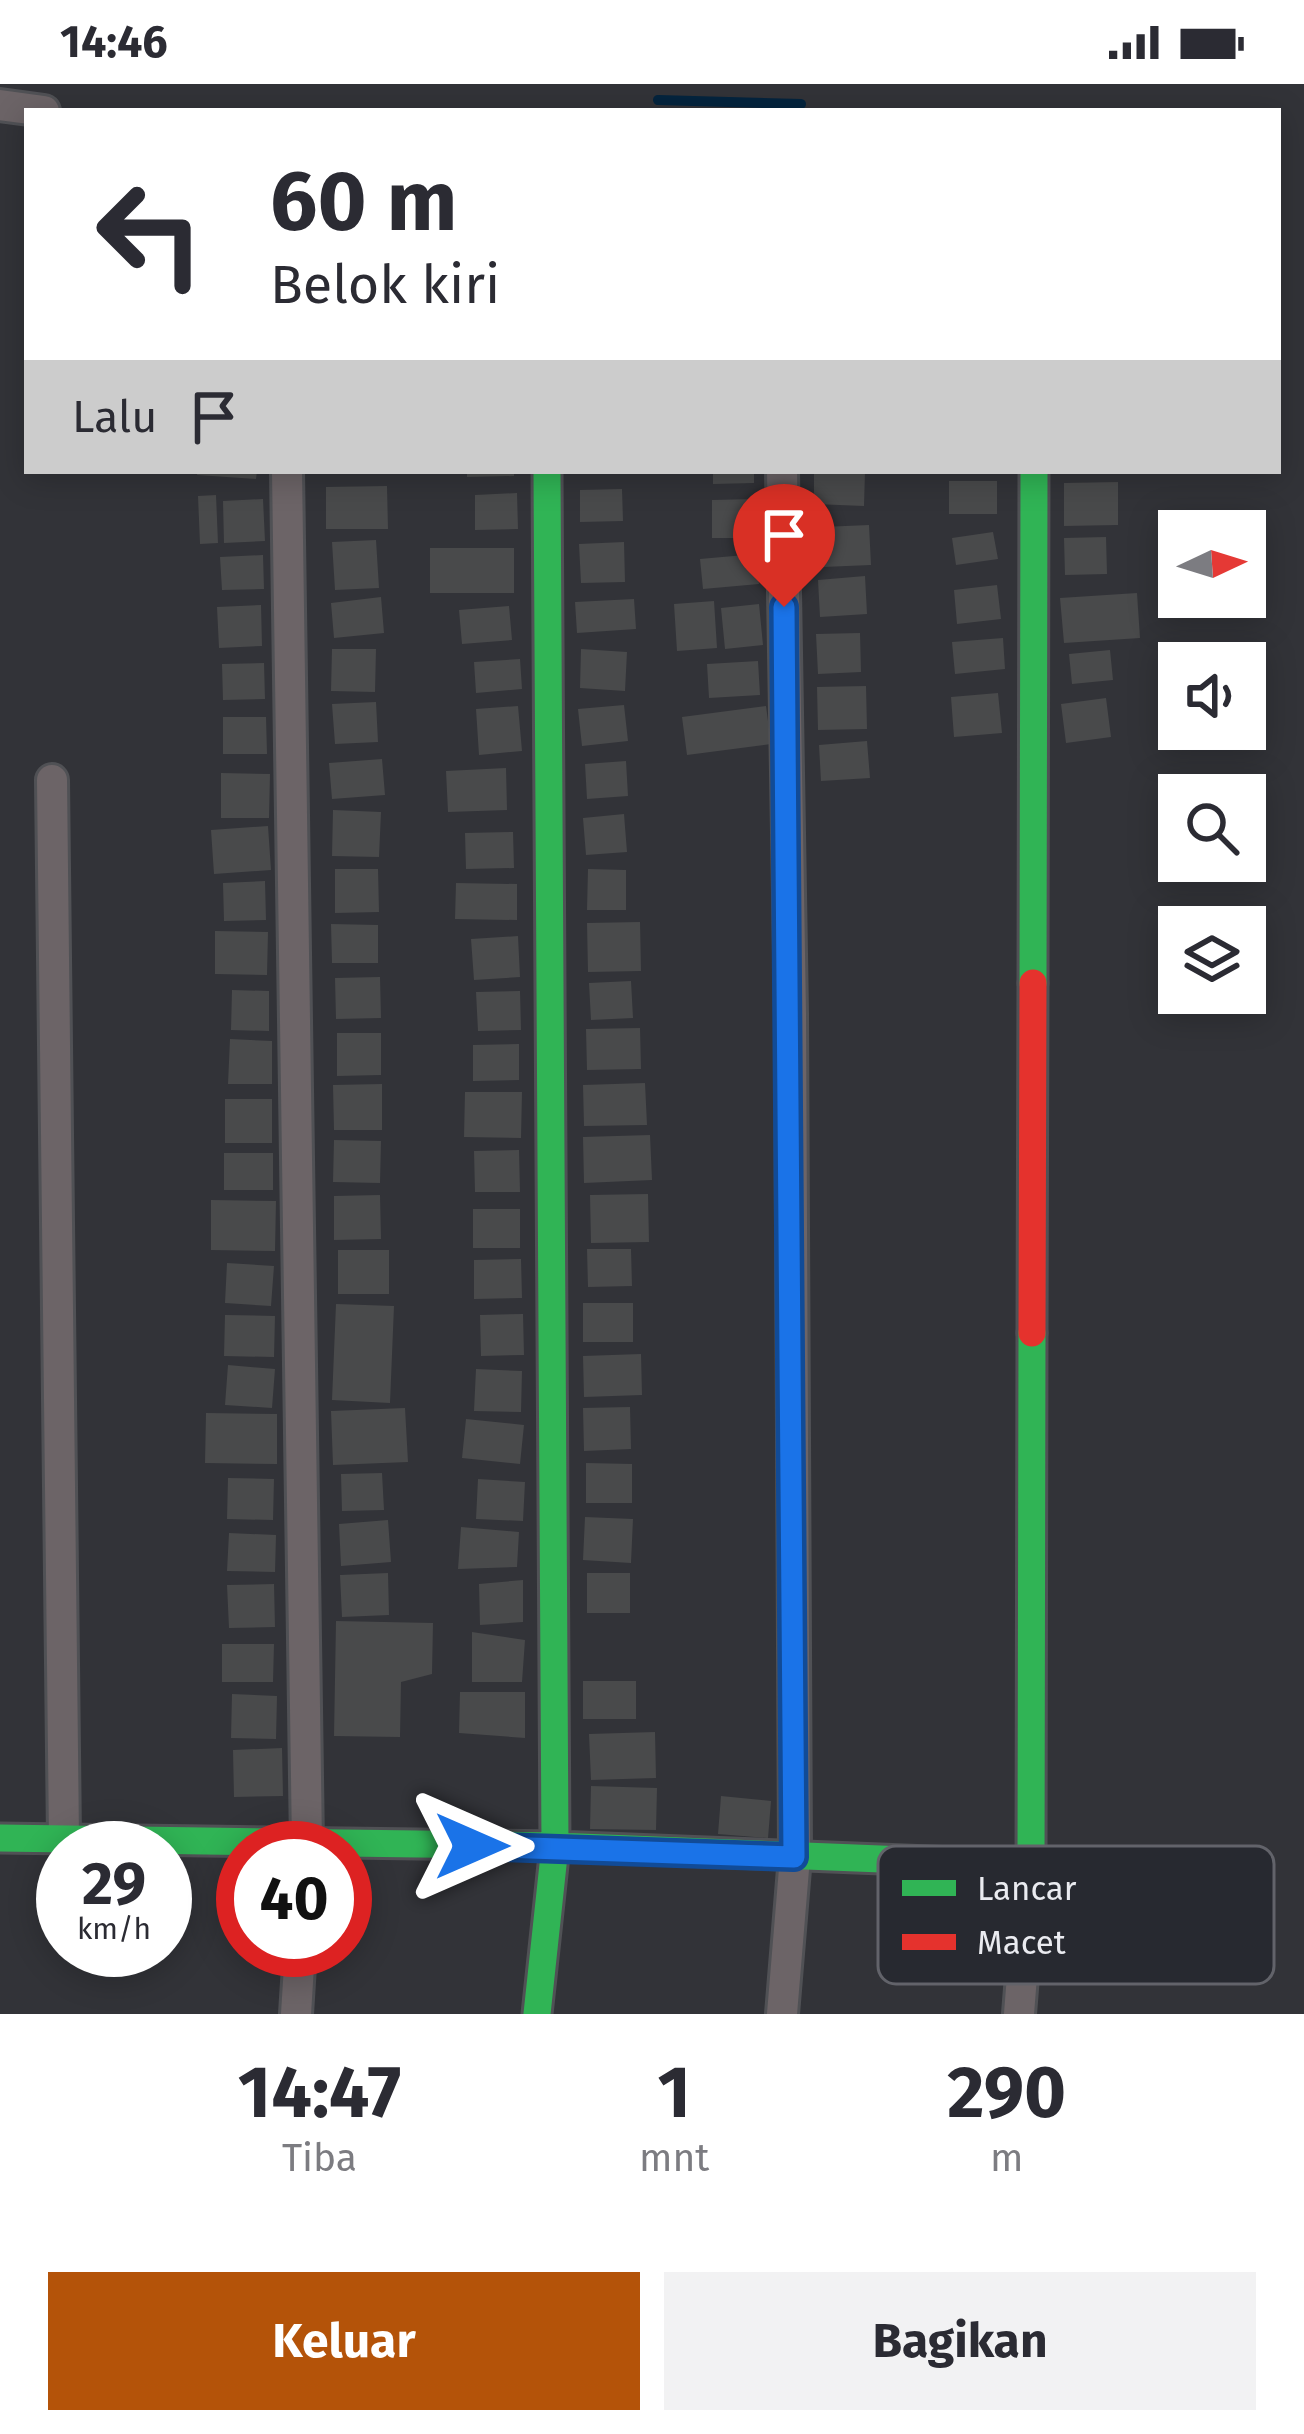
<!DOCTYPE html>
<html lang="id">
<style>
:root{--surface:#fff;--page:#f2f2f3;--text:#2b2b33;--muted:#7c7c81;--accent:#b45309}
body{margin:0;font-family:"Fira Sans",sans-serif;background:var(--page);color:var(--text);height:100vh;display:flex;flex-direction:column;font-size:45px;white-space:nowrap}
*{box-sizing:border-box;margin:0}
p{font-size:39px;color:var(--muted)}
.icon{flex:none;width:66px;height:66px;fill:none;stroke:currentColor;stroke-width:2;stroke-linecap:round;stroke-linejoin:round}
.map{position:relative;height:1930px;overflow:hidden}
.details{display:flex;flex-direction:column;background:var(--surface);flex:1}
.details>*{flex:none}
.hud{position:absolute;left:24px;top:24px;width:1257px;height:366px;border-radius:0px;box-shadow:0 6px 30px #0003;background:#fff;color:var(--text);overflow:hidden}
.needle{width:78px;rotate:86deg}
.tools{position:absolute;left:1158px;top:426px;display:grid;gap:24px}
.tools a{display:grid;place-items:center;width:108px;height:108px;border-radius:0px;background:var(--surface);box-shadow:0 6px 30px #0003;font-size:60px}
.speed{position:absolute;left:36px;top:1737px;display:flex;gap:24px;font-size:60px;font-weight:700;text-align:center}
.speed>*{display:grid;place-content:center;width:156px;height:156px;border-radius:50%;background:var(--surface);box-shadow:0 6px 30px #0003;line-height:1}
.speed small{font-size:30px;font-weight:400}
.speed .limit{border:18px solid #d22;background:#fff;color:#111}
.pin{position:absolute;display:grid;place-items:center;width:102px;height:102px;color:#fff;margin:-123px -51px;border-radius:50% 50% 50% 0;rotate:-45deg;box-shadow:0 0 12px #0007}
.pin .icon{rotate:45deg}
.me{position:absolute;width:132px;margin:-66px;rotate:90deg;stroke-linejoin:round;filter:drop-shadow(0 0 9px #0008)}
.turn{display:flex;align-items:center;gap:42px;height:252px;padding:0 48px;font-size:54px}
.turn .icon{width:156px;height:156px;stroke-width:2.5}
.turn b{display:block;font-size:84px;line-height:102px}
.then{display:flex;align-items:center;height:114px;padding:0 48px;background:#0003;gap:24px;font-size:45px}
.eta{display:flex;justify-content:space-evenly;align-items:center;height:204px;text-align:center}
.eta b{font-size:72px;font-weight:700;line-height:84px}
.primary-button{display:flex;gap:24px;margin-top:auto;padding:24px 48px}
.primary-button a{flex:1;height:138px;border-radius:0px;background:var(--accent);color:#fff;font-size:48px;font-weight:700;line-height:138px;text-align:center}
.primary-button a+a{background:var(--page);color:var(--text)}
.status{display:flex;justify-content:space-between;align-items:center;height:84px;padding:0 60px;background:var(--surface);direction:ltr}
.status svg{height:33px;fill:currentColor}
.map>svg:first-child{display:block}
.lines{fill:none;stroke-linecap:round;stroke-linejoin:round}
.stream{stroke:#04243e;stroke-width:10}
.building{fill:#494a4b}
.street-casing{stroke:#505155;stroke-width:36}
.fast-casing{stroke:#505155;stroke-width:33}
.jam-casing{stroke:#505155;stroke-width:33}
.street{stroke:#6c6467;stroke-width:30}
.fast{stroke:#30b455;stroke-width:27}
.jam{stroke:#e5322d;stroke-width:27}
.route-casing{stroke:#114b97;stroke-width:30}
.route{stroke:#1a73e8;stroke-width:21}
.key{fill:#272930;stroke:#62636a;stroke-width:3}
.key-label{font-size:33px;fill:#eaebf0}
</style>
<div class="status"><b>14:46</b><svg viewBox="0 0 49 12"><path d="M0 12V9h3v3zM5 12V6h3v6zM10 12V3h3v9zM15 12V0h3v12zM26 1h20v11H26zM47 4h2v5h-2z"/></svg></div>
<div class="map">
<svg width="1304" height="1930" viewBox="0 0 1304 1930">
<rect width="100%" height="100%" fill="#323338"/>
<g class="lines">
<path class="stream" d="M658 16 801 20"/>
</g>
<path class="building" d="M198 387H257L256 395 197 391Z
M467 387H514V392L467 393Z
M713 387H754V399L713 400Z
M814 387 865 388 864 422 814 420Z
M949 397H997V430H949Z
M1118 398V441L1064 442V399Z
M387 402 388 445H326V403Z
M622 405 623 437 580 438V406Z
M517 409 518 445 475 446V411Z
M216 411 218 459 200 460 198 412Z
M263 415 265 457 224 459 223 417Z
M754 415 755 454H712V416Z
M869 441 871 481 823 483 822 443Z
M993 448 998 475 956 481 952 454Z
M1106 453 1107 490 1065 491 1064 454Z
M376 456 379 504 335 506 332 458Z
M624 458 625 498 581 499 579 460Z
M430 464H514V509H430Z
M756 470 759 500 703 505 700 475Z
M263 471 264 505 222 506 220 473Z
M865 492 867 530 820 533 818 496Z
M997 501 1001 535 957 540 954 506Z
M1137 509 1140 554 1064 559 1060 514Z
M381 513 384 549 334 554 331 519Z
M634 515 636 545 577 549 575 518Z
M714 517 717 564 677 567 674 520Z
M759 520 763 561 725 565 721 524Z
M261 521 262 562 219 564 217 523Z
M509 522 512 556 462 560 459 526Z
M860 549 861 588 818 590 816 550Z
M1003 554 1005 585 955 590 952 558Z
M332 565H376L375 608 331 607Z
M581 565 627 568 625 607 580 604Z
M1110 566 1113 596 1072 600 1069 570Z
M520 575 522 605 476 609 474 578Z
M758 577 760 611 709 614 707 580Z
M264 579 265 615 223 616 222 580Z
M866 602 867 645 818 646 817 603Z
M998 609 1002 649 954 653 951 613Z
M1106 614 1111 653 1066 659 1061 620Z
M376 618 378 658 335 660 332 620Z
M624 621 628 657 582 662 578 625Z
M518 622 522 667 479 671 476 625Z
M766 622 771 660 687 671 682 633Z
M223 633H266L267 670H223Z
M867 657 870 694 821 697 819 661Z
M382 675 385 711 332 715 329 679Z
M626 677 628 712 587 715 585 680Z
M506 684 507 726 448 728 446 687Z
M221 689 270 690 269 734H221Z
M333 726 381 728 379 773 332 772Z
M624 730 627 768 586 771 583 734Z
M268 742 271 786 214 790 211 746Z
M513 748 514 784 466 785 465 749Z
M335 785H378L379 828 335 829Z
M588 785 626 786V826H587Z
M265 797 266 836 224 837 223 799Z
M456 799 517 800V836L455 835Z
M640 838 641 887 588 888 587 839Z
M331 840 378 841V879H332Z
M215 847 268 848 267 891 215 890Z
M518 852 520 893 474 896 471 855Z
M380 893 381 934 336 935 335 894Z
M631 897 633 934 591 936 589 899Z
M232 906 269 907V947L231 946Z
M520 907 521 946 478 947 476 908Z
M640 944 641 985 587 986 586 945Z
M337 949H381V991L337 992Z
M230 955 272 957V1000H228Z
M519 960V996L473 997V961Z
M645 999 647 1041 584 1042 583 1001Z
M382 1000V1046H334L333 1001Z
M465 1008H522L521 1054 464 1053Z
M225 1015H272V1059H225Z
M650 1051 652 1096 584 1099 583 1053Z
M334 1056 381 1057 380 1099 333 1098Z
M519 1066 520 1108H475L474 1067Z
M224 1069H273V1106H224Z
M648 1110 649 1158 591 1159 590 1111Z
M380 1111 381 1155 334 1156V1112Z
M211 1116 276 1117 275 1167 211 1166Z
M473 1125H520V1164H473Z
M587 1165H631L632 1202 588 1203Z
M338 1166H389V1210H338Z
M521 1175 522 1214 474 1215V1176Z
M227 1179 274 1182 271 1222 225 1219Z
M583 1219H633V1258H583Z
M336 1220 394 1222 390 1319 332 1316Z
M523 1230 524 1271 481 1272 480 1231Z
M225 1231 275 1232 274 1273 224 1272Z
M641 1270 642 1311 584 1313 583 1272Z
M228 1281 275 1285 272 1324 225 1321Z
M476 1285 522 1287 521 1328 474 1327Z
M630 1323 631 1365 584 1367 583 1324Z
M405 1324 408 1378 333 1381 331 1327Z
M206 1329 277 1330V1380L205 1379Z
M466 1335 524 1341 520 1380 462 1374Z
M586 1379 632 1380V1419H586Z
M382 1389 384 1426 342 1427 341 1390Z
M228 1394 274 1395 273 1436 227 1435Z
M478 1395 525 1398 523 1437 476 1435Z
M585 1433 633 1435 631 1479 583 1476Z
M388 1436 391 1478 341 1482 339 1440Z
M461 1443 519 1448 517 1483 458 1485Z
M229 1449 276 1451 275 1488 227 1487Z
M388 1489 389 1531 342 1533 340 1491Z
M587 1489H630V1529H587Z
M523 1496V1538L480 1541 479 1500Z
M274 1500 275 1543 229 1544 227 1501Z
M336 1537 433 1539 432 1590 401 1598 400 1653 334 1652Z
M472 1548 525 1556 522 1598H472Z
M222 1560H274L273 1598H222Z
M583 1597H636V1635H583Z
M460 1608H525V1654L459 1649Z
M232 1610 277 1612 276 1655 231 1654Z
M655 1648 656 1694 591 1696 589 1650Z
M282 1664 283 1712 234 1713 233 1666Z
M591 1702 657 1704 656 1746 590 1745Z
M721 1712 771 1717 768 1754 718 1750Z"/>
<g class="lines">
<g class="street-casing">
<path id="street" d="M0 21 44 27
M287 387 307 1761
M782 387 791 930 795 1773 782 1930
M52 696 64 1755
M296 1930 300 1866
M1019 1930 1028 1816"/>
</g>
<g class="fast-casing">
<path id="fast" d="M1033 899 1034 387
M0 1754 555 1762 1031 1781 1032 1249
M537 1930 555 1762 547 387"/>
</g>
<g class="jam-casing">
<path id="jam" d="M1032 1249 1033 899"/>
</g>
<use href="#street" class="street"/>
<use href="#fast" class="fast"/>
<use href="#jam" class="jam"/>
</g>
<g class="lines">
<g class="route-casing">
<path id="route" d="M472 1762 794 1773 784 523"/>
</g>
<use href="#route" class="route"/>
</g>
<rect x="878" y="1762" width="396" height="138" rx="18" class="key"/>
<rect x="902" y="1796" width="54" height="16" fill="#30b455"/>
<rect x="902" y="1850" width="54" height="16" fill="#e5322d"/>
<g class="key-label">
<text x="977" y="1816">Lancar</text>
<text x="977" y="1870">Macet</text>
</g>
</svg>
<div class="tools">
<a><svg class="needle" viewBox="-14 -14 28 28"><path d="M0-13l5 13h-10z" fill="#e53935"/><path d="M0 13l5-13h-10z" fill="#7c7c81"/></svg></a>
<a><svg class="icon" aria-label="sound" viewBox="0 0 24 24"><path d="M4 9h4l5-4v14l-5-4H4zM17 9q2 3 0 6"/></svg></a>
<a><svg class="icon" aria-label="search" viewBox="0 0 24 24"><circle cx="10" cy="10" r="6"/><path d="M15 15l6 6"/></svg></a>
<a><svg class="icon" aria-label="layers" viewBox="0 0 24 24"><path d="M12 4l9 5-9 5-9-5zM3 14l9 5 9-5"/></svg></a>
</div>
<div class="speed"><div>29<small>km/h</small></div><div class="limit">40</div></div>
<div class="pin" style="left:784px;top:523px;background:#d93025"><svg class="icon" aria-label="arrive" viewBox="0 0 24 24"><path d="M6 21V4h12l-3 4 3 4H6"/></svg></div>
<svg class="me" style="left:472px;top:1762px" viewBox="-20 -20 40 40"><path d="M0-17L14 15 0 8-14 15z" fill="#1a73e8" stroke="#fff" stroke-width="4"/></svg>
<div class="hud">
<div class="turn"><svg class="icon" aria-label="left" viewBox="0 0 24 24"><path d="M17 20v-9H6M10 6l-5 5 5 5"/></svg><div><b>60 m</b>Belok kiri</div></div>
<div class="then">Lalu<svg class="icon" aria-label="arrive" viewBox="0 0 24 24"><path d="M6 21V4h12l-3 4 3 4H6"/></svg></div>
</div>
</div>
<section class="details">
<div class="eta">
<div><b>14:47</b><p>Tiba</p></div>
<div><b>1</b><p>mnt</p></div>
<div><b>290</b><p>m</p></div>
</div>
<div class="primary-button"><a>Keluar</a><a>Bagikan</a></div>
</section>
